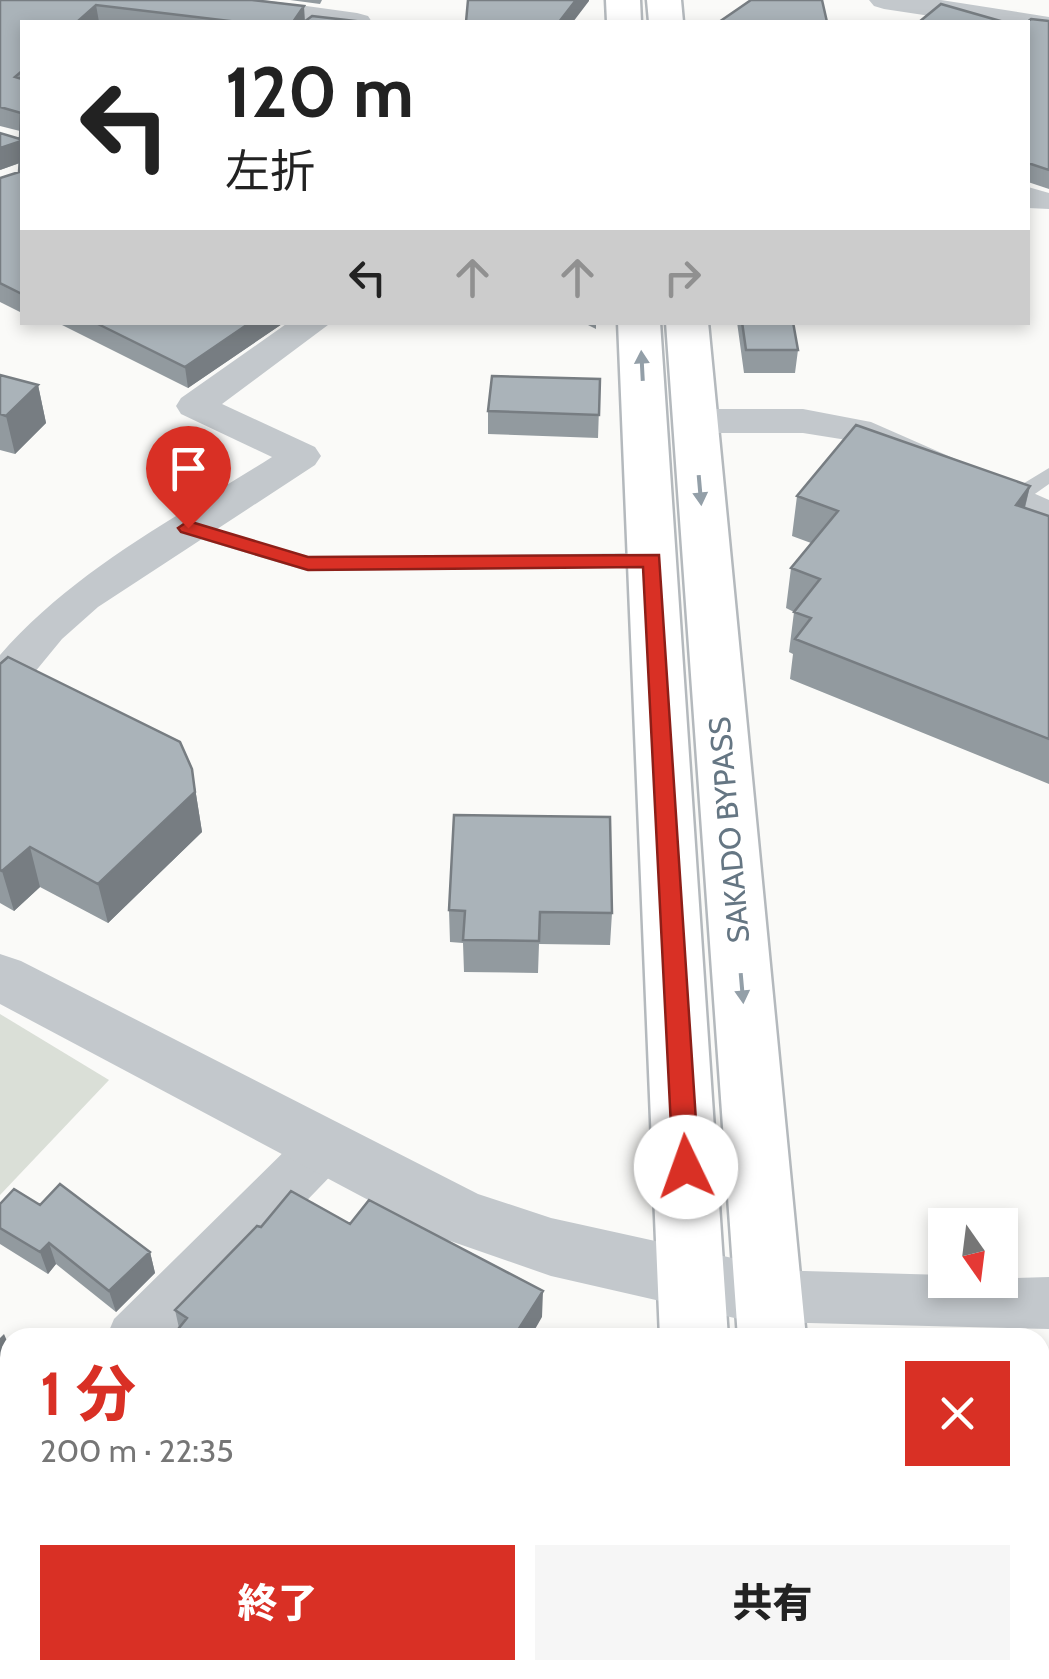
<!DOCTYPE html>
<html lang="ja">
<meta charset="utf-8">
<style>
:root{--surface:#fff;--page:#f6f6f6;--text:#222;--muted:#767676;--accent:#d93025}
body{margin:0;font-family:Cabin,"Noto Sans JP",sans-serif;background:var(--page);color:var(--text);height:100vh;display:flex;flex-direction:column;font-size:38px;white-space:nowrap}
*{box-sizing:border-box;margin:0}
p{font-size:32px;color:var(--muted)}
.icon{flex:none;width:55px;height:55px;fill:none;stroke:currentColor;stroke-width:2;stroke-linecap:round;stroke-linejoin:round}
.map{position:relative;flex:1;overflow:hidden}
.side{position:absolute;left:0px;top:1328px;width:1050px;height:352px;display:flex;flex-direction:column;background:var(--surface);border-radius:30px 30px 0 0;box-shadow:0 5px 15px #0003}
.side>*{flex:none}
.hud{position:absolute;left:20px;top:20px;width:1010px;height:305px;border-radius:0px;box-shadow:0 5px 15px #0003;background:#fff;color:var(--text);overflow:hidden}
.needle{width:65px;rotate:166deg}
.controls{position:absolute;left:928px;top:1208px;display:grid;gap:20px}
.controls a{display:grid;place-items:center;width:90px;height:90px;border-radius:0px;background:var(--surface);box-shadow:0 5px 15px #0003;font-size:50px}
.pin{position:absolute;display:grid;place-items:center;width:85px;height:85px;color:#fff;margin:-102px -42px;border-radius:50% 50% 50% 0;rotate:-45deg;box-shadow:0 0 10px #0007}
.pin .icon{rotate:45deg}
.me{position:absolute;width:110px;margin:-55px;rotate:357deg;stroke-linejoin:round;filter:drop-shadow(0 0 8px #0008)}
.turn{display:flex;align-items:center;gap:35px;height:210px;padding:0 40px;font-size:45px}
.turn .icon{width:130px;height:130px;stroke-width:2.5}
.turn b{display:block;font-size:70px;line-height:85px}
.lanes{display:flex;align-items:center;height:95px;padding:0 40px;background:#0003;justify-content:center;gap:50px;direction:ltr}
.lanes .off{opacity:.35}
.round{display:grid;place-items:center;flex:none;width:105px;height:105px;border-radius:0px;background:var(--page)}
.summary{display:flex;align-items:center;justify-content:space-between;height:170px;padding:0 40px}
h1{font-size:60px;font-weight:800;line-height:75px;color:var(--accent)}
.action{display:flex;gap:20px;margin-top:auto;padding:20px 40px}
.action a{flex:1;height:115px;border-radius:0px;background:var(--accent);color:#fff;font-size:40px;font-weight:800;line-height:115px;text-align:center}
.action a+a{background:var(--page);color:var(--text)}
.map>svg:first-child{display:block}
.green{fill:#dadfd7}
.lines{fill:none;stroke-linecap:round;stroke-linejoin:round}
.trunk-casing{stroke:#b4b9bd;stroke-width:5}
.service{fill:#c3c8cc;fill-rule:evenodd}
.minor{fill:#c3c8cc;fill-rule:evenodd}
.tertiary{fill:#c3c8cc;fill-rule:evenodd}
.trunk{fill:#fff;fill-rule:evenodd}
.wall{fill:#929a9f}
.shaded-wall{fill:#777d82}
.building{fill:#aab3b9;stroke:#777d82;stroke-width:2.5}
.oneway{fill:#939fa8}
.route{fill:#d93025;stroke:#8d1f18;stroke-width:2.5}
.labels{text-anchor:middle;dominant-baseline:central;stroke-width:10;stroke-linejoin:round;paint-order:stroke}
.street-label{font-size:30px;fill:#657683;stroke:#fff}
</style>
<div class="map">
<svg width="1049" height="1679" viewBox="0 0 1049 1679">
<rect width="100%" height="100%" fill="#fafaf8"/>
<path class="green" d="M0 1014 109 1080 0 1195Z"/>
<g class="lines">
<g class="trunk-casing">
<path id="trunk" d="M606 0H640L641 22H607Z
M647 0H681L683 22H649Z
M618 322H660L728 1338H660Z
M666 322H708L806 1338H738Z
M662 1670H738V1679H662Z
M759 1670H835L836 1679H760Z"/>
</g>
<path class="service" d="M1049 468V484L1022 503H1008L1004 498 1008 493Z
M188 521 308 557 652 553 663 560 652 567 307 571 180 533 177 528Z"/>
<path class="minor" d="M183 0H263L357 13 368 16 372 22H296L198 9 188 6Z
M869 0H941L1049 17V35L1028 32V22H970L884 9 874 6Z
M1028 187 1049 193V209L1028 208Z
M289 322H332L222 404 315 447 321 456 315 465 98 607 62 639 16 695 0 699V655C74 570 177 517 272 457L181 414 176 406 181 398Z
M694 409H803L871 422 1049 500V528L847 440 803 433H694L680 429 675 421 680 413Z
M326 1122 345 1129 353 1145 345 1161 174 1338H106L114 1319 307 1129Z
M769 1270 945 1275V1280L1049 1277V1329L769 1322 749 1314 740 1296 749 1278Z
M10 1435V1499L0 1503V1439Z"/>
<path class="tertiary" d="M0 954 21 961 478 1194 551 1218 769 1266 792 1275 802 1296 792 1317 769 1326 551 1276 436 1236 0 1004Z"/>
<use href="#trunk" class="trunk"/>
</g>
<path class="wall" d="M0 0H252L305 22H364H22V313L0 302V178L19 172 20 163 0 170 20 139V131L0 126Z
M290 0H322L320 4Z
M1049 21V189L1028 182V22Z
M56 322H285L188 388Z
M582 322H596V329Z
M737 322H793L798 350 795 373H744Z
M0 375 38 385 46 423 15 454 0 450Z
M600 379 598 438 488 434V411Z
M1030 486 1025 508 1049 516V784L790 679 793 654 789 652 794 612 786 608 791 568 811 543 792 536 797 496Z
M0 664 192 769 202 832 108 923 40 887 14 911 0 903Z
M449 910 612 913 610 945 539 944 538 973 464 972 463 943 450 942Z
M0 1204 40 1205 150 1252 155 1273 116 1312 56 1264 48 1274 0 1244Z
M350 1224 542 1317 179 1328 175 1310 261 1227Z
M10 1467V1565L0 1554V1479Z
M100 1670H229L219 1679H107Z
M472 1670H521L513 1679H481Z"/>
<path class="shaded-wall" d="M576 0H589V1L573 22H559Z
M96 5 99 22H77Z
M304 6 305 22H293Z
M21 141 22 162 0 170V148Z
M251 322H285L188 388 185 367Z
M38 385 46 423 15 454 6 416Z
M1030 486 1020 526 1016 505Z
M192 769 202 832 108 923 98 884Z
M30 847 40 887 14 911 2 871Z
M49 1243 56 1264 48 1274 40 1252Z
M150 1252 155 1273 116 1312 109 1291Z
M543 1291 542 1317 530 1338H513Z
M4 1334 10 1348V1356L0 1367V1338Z
M1049 1614V1637L1040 1639V1616Z
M173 1670H193L195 1678 163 1679Z
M199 1670H229L219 1679H202Z
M408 1670H432L423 1679H399Z
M500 1670H521L513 1679H497V1674Z"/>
<path class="building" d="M0 0H252L304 6 293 22H238L96 5 77 22H22V71L15 77 22 79V294L0 283V178L19 172 21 141 0 148V133L20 139 21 113 0 107Z
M468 0H576L559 22H466Z
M751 0H822L827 22H719Z
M941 4 1004 22H919Z
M312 16 364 22H304Z
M1031 19 1049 21V170L1028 163 1027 22Z
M94 322H251L185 367Z
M742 322H793L798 350H746Z
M0 375 38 385 6 416 0 414Z
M492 376 600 379 599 415 488 411Z
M856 425 1030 486 1016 505 1049 516V739L795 639 811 618 794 612 820 579 791 568 838 511 797 496Z
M8 657 180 742 192 769 195 792 98 884 30 847 2 871 0 870V664Z
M454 815 610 817 612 913 540 912 539 941 463 940 465 911 449 910Z
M60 1184 150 1252 109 1291 49 1243 40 1252 0 1228V1204L14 1189 40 1205Z
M291 1191 350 1224 369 1200 543 1291 513 1338H171L187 1318 175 1310 257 1226 261 1227Z
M10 1467V1555L0 1543V1479L2 1477 3 1472Z
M1049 1479V1614L1040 1616V1480Z
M109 1670H173L163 1679H117Z
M298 1670H408L399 1679H295L292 1676Z"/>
<defs><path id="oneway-solid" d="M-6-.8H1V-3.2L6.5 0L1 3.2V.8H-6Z" transform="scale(2.5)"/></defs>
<g class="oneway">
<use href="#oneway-solid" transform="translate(642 366) rotate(-93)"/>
<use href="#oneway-solid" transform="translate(700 490) rotate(85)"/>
<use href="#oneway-solid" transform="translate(742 988) rotate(85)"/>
</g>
<path class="route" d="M188 521 308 557 659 555 699 1167 695 1175 686 1178 677 1175 673 1167 643 567 308 570 181 532 178 528Z"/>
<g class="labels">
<g class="street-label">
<text transform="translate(729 830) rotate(-95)">SAKADO BYPASS</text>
</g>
</g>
</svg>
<div class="controls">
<a><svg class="needle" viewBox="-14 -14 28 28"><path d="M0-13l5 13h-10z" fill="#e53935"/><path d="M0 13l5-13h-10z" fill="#767676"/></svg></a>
</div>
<div class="pin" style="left:188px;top:528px;background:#d93025"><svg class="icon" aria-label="arrive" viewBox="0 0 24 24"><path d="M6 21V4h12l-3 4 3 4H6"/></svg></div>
<svg class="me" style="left:686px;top:1167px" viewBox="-20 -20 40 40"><circle r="19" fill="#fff"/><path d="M0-13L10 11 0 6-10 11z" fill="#d93025"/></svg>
<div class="hud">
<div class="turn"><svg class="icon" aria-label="left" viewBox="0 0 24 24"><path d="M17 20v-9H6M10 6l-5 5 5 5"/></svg><div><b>120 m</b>左折</div></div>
<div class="lanes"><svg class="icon" aria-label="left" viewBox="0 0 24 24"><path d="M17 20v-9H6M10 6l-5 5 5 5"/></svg><svg class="icon off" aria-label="ahead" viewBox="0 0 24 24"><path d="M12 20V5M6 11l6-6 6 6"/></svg><svg class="icon off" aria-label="ahead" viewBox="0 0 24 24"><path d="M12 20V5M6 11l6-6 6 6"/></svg><svg class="icon off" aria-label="right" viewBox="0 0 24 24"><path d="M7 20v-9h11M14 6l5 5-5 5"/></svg></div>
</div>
<section class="side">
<div class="summary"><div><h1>1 分</h1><p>200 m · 22:35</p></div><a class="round" style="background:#d93025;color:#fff"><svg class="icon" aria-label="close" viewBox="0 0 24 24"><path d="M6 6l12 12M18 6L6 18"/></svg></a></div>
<div class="action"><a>終了</a><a>共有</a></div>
</section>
</div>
